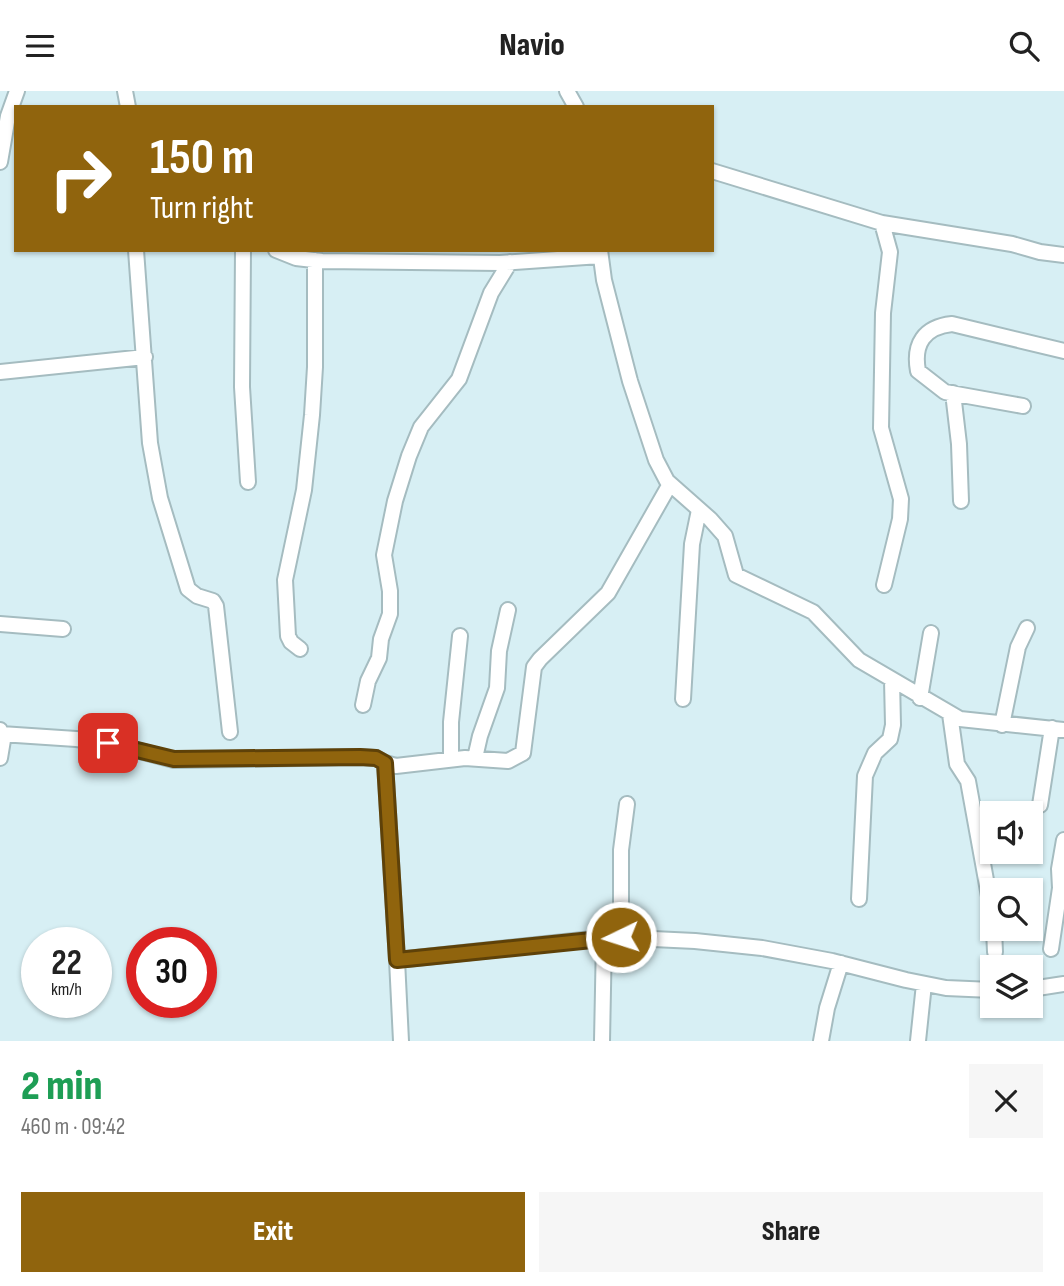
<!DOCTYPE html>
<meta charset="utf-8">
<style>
:root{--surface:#fff;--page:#f6f6f6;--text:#222;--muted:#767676;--accent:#90640d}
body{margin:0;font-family:"Sofia Sans Condensed",sans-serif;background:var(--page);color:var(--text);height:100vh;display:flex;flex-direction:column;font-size:26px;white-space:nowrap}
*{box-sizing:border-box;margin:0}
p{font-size:23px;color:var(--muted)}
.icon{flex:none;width:38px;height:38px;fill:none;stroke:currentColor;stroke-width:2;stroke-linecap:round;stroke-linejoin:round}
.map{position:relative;height:950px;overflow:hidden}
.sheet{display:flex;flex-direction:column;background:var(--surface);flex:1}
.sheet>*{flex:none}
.hud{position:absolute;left:14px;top:14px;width:700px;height:147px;border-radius:0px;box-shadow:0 2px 5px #0004;background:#90640d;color:#fff;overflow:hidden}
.fabs{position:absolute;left:980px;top:710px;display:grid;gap:14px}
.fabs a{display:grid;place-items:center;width:63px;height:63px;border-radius:0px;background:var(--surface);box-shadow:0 2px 5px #0004;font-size:35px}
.speed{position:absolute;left:21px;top:836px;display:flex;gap:14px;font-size:35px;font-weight:700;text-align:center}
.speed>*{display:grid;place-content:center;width:91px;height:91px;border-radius:50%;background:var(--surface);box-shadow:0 2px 5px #0004;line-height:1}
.speed small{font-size:18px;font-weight:400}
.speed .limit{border:10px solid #d22;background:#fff;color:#111}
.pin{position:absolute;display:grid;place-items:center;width:60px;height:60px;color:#fff;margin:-30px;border-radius:14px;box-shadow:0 4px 10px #0006}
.me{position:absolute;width:77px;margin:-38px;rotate:266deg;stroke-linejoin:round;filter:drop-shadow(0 0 5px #0008)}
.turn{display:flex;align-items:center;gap:24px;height:147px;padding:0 21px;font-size:32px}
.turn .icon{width:91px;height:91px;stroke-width:2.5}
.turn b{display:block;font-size:49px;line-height:60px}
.round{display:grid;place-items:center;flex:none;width:74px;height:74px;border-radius:0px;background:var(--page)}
.head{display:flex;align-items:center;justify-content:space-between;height:119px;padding:0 21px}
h1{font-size:42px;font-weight:800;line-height:52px;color:#1e9e55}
.action{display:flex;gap:14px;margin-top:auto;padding:14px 21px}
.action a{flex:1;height:80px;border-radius:0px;background:var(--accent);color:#fff;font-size:28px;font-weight:800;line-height:80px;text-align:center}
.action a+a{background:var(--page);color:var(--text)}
header{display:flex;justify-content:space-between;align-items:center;height:91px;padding:0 21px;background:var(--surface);font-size:32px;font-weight:800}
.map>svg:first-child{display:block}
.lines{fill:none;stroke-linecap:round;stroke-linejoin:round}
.minor-casing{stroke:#a5bcc0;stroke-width:18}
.minor{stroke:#fff;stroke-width:14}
.route-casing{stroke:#5e4108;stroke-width:18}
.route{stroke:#90640d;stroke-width:12}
</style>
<header><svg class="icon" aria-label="menu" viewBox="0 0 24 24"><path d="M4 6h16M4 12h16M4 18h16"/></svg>Navio<svg class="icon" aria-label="search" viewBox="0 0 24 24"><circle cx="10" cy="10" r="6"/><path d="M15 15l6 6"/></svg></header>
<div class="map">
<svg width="1064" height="950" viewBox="0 0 1064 950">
<rect width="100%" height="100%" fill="#d7eff4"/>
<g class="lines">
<g class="minor-casing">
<path id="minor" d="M125 0 128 16
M567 0 576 16
M0 71 8 25 17 0
M712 80 882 132 1012 153 1040 161 1064 164
M882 132 890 161 883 222 881 337 901 408 900 428 884 494
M136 159 150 352 160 407 188 498 197 505 213 510 216 515 230 641
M243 159 242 296 248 391
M276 159 296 167 322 170 500 172 600 165
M600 159 604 189 630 290 656 369 667 390 710 428 725 445 736 484 813 521 859 569 960 628 1064 639
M0 281 145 266
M953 302 959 353 961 410
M1023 315 945 301 918 280C913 253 924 236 952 233L1064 260
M0 533 63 538
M300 558 291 551 288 545 285 489 304 399 312 324 315 276V169
M920 607 931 542
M683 608 692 453 699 419
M363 614 368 590 379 567 381 548 390 523V500L384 464 395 410 409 365 421 336 459 288 491 202 510 171
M950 623 957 673 968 690 992 822
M1002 634 1018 556 1027 537
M0 639 3 649 0 667
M1 643 76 648 109 652 174 669 360 666 376 667 385 672 397 869 611 846 695 850 762 857 832 870 906 889 946 897 992 899
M451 667V631L460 545
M475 667 480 645 497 597 499 560 508 519
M385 672 396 675 465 667 508 670 523 662 534 576 540 568 608 502 670 393
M1040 714 1052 637
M859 808 865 685 875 662 890 648 893 634 892 589
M994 838 995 861
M621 846V759L627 713
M1051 858 1060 797 1059 778 1064 749
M397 869 401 950
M1031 898 1064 893
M602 950 604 847
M821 950 827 917 841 872
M918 950 924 893"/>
</g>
<use href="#minor" class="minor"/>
</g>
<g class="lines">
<g class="route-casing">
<path id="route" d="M108 652 174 668 360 666 376 667 385 672 397 869 621 846"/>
</g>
<use href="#route" class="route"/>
</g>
</svg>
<div class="fabs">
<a><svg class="icon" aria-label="sound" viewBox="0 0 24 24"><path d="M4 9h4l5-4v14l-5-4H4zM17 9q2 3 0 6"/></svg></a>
<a><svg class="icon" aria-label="search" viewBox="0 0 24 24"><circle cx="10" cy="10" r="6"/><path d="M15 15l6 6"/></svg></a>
<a><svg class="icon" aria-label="layers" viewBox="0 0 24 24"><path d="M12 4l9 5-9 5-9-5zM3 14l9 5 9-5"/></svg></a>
</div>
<div class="speed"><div>22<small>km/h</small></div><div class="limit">30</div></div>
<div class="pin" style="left:108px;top:652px;background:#d93025"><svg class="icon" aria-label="arrive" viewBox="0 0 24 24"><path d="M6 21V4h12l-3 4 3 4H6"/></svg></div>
<svg class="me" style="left:621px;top:846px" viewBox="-20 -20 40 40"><circle r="17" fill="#90640d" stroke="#fff" stroke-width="3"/><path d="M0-11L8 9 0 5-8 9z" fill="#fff"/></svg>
<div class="hud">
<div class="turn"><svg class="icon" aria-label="right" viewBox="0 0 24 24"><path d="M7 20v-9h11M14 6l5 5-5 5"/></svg><div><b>150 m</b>Turn right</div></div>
</div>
</div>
<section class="sheet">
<div class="head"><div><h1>2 min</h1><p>460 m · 09:42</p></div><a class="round"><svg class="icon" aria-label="close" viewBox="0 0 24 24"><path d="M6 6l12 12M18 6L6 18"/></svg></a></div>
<div class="action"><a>Exit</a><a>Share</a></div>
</section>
